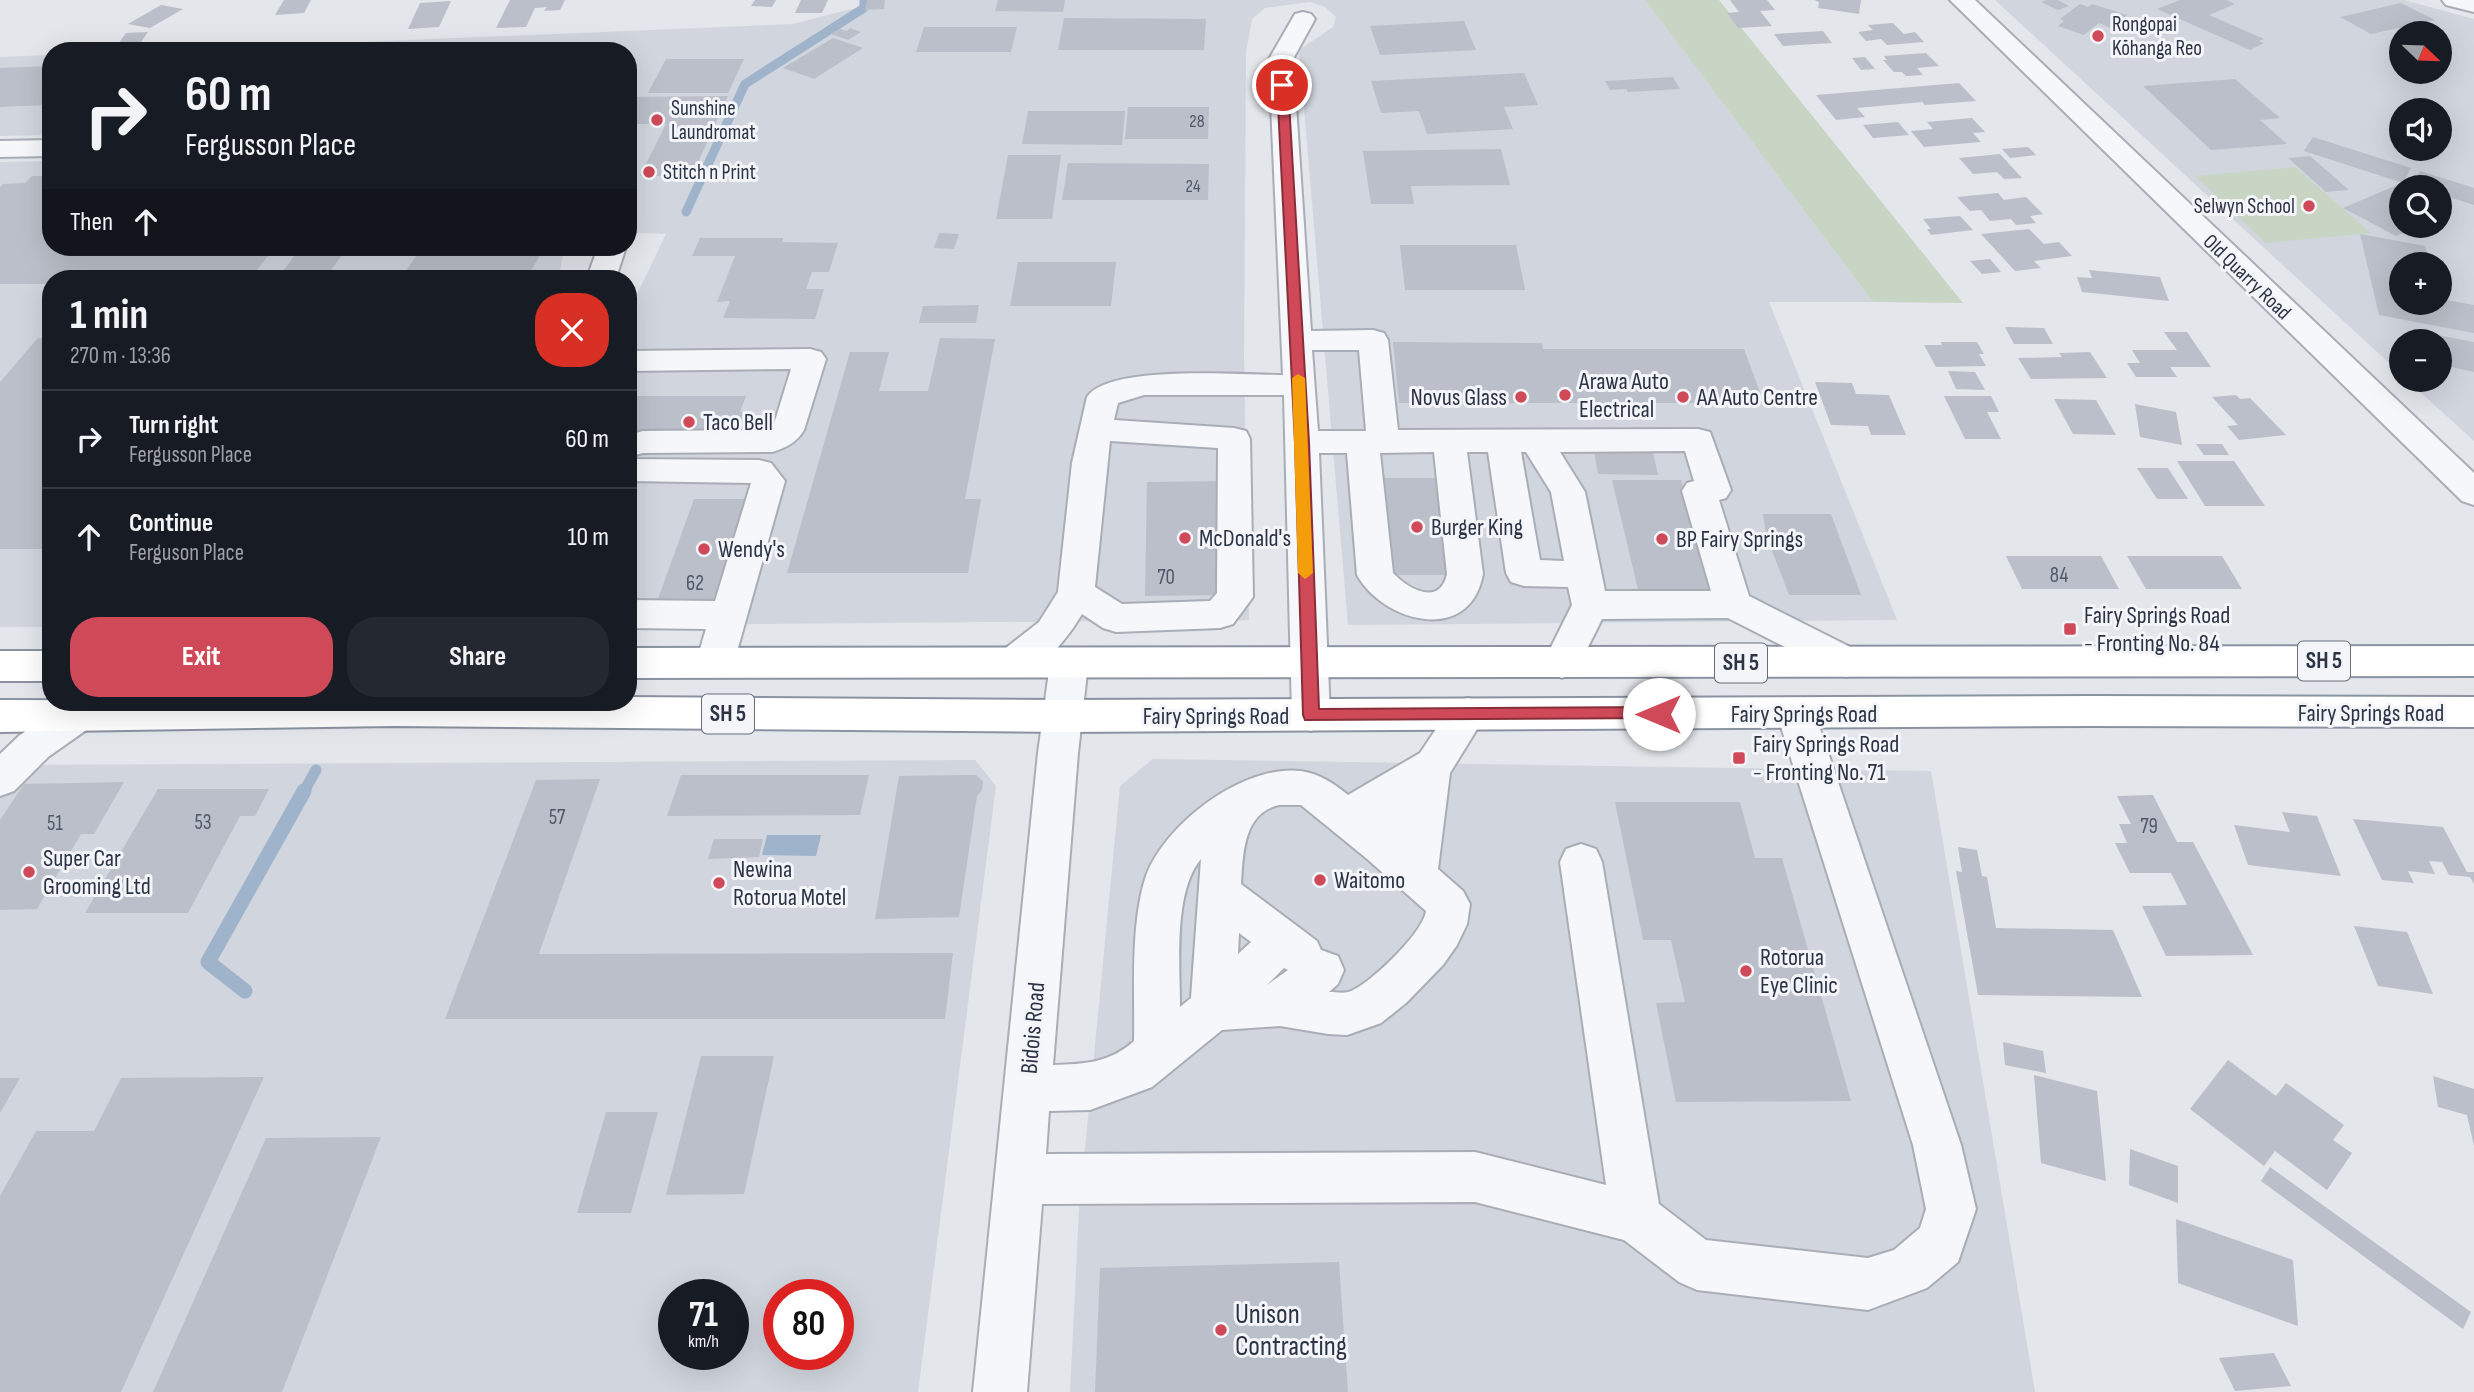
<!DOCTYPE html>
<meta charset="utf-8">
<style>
:root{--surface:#171b24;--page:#242831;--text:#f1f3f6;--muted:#9ea1a6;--line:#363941;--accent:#d04958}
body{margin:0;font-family:"Sofia Sans Condensed",sans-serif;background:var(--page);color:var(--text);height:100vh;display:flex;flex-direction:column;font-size:26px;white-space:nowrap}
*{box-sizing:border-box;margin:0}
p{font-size:23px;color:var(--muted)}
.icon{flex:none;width:38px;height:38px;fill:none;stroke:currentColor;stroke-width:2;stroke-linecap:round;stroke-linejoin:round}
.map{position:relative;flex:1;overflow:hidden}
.details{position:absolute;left:42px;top:270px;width:595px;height:441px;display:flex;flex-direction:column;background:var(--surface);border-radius:28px;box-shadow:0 7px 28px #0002}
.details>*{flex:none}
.banner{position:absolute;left:42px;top:42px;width:595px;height:214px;border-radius:28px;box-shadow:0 7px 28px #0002;background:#171b24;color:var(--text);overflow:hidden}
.needle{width:46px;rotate:113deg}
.buttons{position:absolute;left:2389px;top:21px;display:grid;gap:14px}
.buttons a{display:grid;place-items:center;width:63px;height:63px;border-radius:50%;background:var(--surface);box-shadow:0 7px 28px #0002;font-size:35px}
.speed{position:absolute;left:658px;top:1279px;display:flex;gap:14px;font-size:35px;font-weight:700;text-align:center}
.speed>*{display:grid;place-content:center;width:91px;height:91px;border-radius:50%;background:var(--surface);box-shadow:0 7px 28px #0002;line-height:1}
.speed small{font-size:18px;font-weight:400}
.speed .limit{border:10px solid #d22;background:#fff;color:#111}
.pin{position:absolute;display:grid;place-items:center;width:60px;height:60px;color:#fff;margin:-30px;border:4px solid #fff;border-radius:50%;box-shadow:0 2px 7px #0007}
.me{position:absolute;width:77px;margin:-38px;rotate:270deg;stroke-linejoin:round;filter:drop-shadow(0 0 5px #0008)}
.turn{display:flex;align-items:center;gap:24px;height:147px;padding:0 28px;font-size:32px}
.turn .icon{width:91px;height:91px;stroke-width:2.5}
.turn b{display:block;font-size:49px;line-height:60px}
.then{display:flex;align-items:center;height:66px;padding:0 28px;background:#0003;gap:14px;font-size:26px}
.round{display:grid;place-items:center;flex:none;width:74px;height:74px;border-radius:28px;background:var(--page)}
.summary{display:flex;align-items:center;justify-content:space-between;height:119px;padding:0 28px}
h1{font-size:42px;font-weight:700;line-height:52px}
.button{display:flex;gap:14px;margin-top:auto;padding:14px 28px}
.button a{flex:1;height:80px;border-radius:28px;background:var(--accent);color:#fff;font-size:28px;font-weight:700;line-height:80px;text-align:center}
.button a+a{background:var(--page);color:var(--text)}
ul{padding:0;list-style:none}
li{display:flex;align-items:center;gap:21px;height:98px;padding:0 28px;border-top:2px solid var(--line)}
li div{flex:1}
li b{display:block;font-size:26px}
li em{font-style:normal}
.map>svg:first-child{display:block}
.built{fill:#d1d5dd;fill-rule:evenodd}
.green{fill:#c8d5c4}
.water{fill:#9fb3cb}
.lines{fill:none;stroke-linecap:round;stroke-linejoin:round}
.stream-far2{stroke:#9fb3cb;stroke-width:9}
.stream-far1{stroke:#9fb3cb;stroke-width:11}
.stream{stroke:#9fb3cb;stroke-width:15}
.building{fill:#babfc9}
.minor-casing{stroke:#a8adb6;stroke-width:4}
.highway-casing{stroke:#8b93a2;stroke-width:4}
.minor{fill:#f6f7fa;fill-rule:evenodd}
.highway{fill:#fff;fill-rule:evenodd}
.route{fill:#d04958;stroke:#872f39;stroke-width:2}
.slow{fill:#f59e0b}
.poi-dot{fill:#d04958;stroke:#f3f5f9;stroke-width:2.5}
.labels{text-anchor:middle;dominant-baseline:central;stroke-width:6;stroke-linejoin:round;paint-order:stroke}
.far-number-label{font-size:18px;fill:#4f5665}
.far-poi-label{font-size:21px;fill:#2b3344;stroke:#f3f5f9;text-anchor:start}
.far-street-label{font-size:21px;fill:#2b3344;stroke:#f3f5f9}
.number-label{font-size:21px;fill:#4f5665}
.shield{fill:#f3f5f9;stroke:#676d7a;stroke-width:2}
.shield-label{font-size:23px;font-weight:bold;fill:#2b3344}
.poi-label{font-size:24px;fill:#2b3344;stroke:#f3f5f9;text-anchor:start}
.street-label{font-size:24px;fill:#2b3344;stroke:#f3f5f9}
.near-poi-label{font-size:28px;fill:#2b3344;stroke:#f3f5f9;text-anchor:start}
</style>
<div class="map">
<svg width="2474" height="1392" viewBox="0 0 2474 1392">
<rect width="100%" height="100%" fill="#e3e6eb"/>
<path class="built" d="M868 0H1645L1873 302H1769L1897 620 1348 625 1299 50 1333 27 1336 17 1325 7 1310 2 1265 8 1252 19 1246 52 1244 358 1249 620 628 625V313L666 234 637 233 628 214V51H148L793 24 867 5Z
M1995 0H2404L2474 19V441L2407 380H2440V341H2401V374ZM2401 33H2440V72H2401ZM2401 110H2440V149H2401ZM2401 187H2440V226H2401ZM2401 264H2440V303H2401Z
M51 55V135L0 136V57Z
M51 161V247H564L560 271 556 278H51V627H0V162Z
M1153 759 1931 771 2035 1392H1070L1079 1211 1120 786Z
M975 760 996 786 918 1392H0V765ZM674 1295H733V1354H674ZM779 1295H838V1354H779Z"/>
<path class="green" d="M1645 0H1719L1963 303 1873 302Z
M2295 167 2371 233 2266 243 2195 176Z"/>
<path class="water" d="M767 835H821L816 856 762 855Z"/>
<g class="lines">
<path class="stream-far2" d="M686 212 745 84 864 8V0"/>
<path class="stream-far1" d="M303 793 316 770"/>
<path class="stream" d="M245 991 208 962 304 791"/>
</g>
<path class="building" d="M284 0H311L304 13 275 15Z
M510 0H565L560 10 544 11 547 7 535 8 526 27 496 28Z
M755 0H776L772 7 751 6Z
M801 0H828L822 13H795Z
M867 0H885L884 9 865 10Z
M998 0H1065L1063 12 995 11Z
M1730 0H1767L1775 10 1760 11 1772 26 1738 28 1727 13 1739 12Z
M1814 0H1861L1859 14 1818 8 1819 2Z
M2047 0H2058L2069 6 2058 10 2041 2Z
M2180 0H2227L2235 4 2209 15 2264 39 2259 41 2264 43 2250 50 2157 9Z
M451 1 439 27 408 29 420 3Z
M2401 3 2435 20 2371 34 2340 17Z
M2080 4 2088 7 2092 4 2127 15 2111 28 2099 23 2084 35 2058 26 2064 21 2060 19Z
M161 5 183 9 150 28 128 24Z
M1064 18 1206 19 1204 50H1058Z
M1464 21 1476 50 1380 55 1370 26Z
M1893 23 1904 34 1915 32 1924 42 1887 45 1881 39 1866 41 1858 32 1873 30 1868 25Z
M924 27H1017L1011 52H916Z
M850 28 861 32 848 40 831 34 840 29 847 31Z
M1823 31 1832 43 1783 46 1774 34Z
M148 32 141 42 118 44 126 33Z
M833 38 863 48 814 79 783 68Z
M1926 53 1939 66 1917 68 1923 75 1906 76 1902 72H1894L1883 60H1887L1884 56Z
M1865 57 1875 69 1861 70 1852 58Z
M666 59H744L728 93H648Z
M51 66V100L46 105 0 107V68Z
M1524 73 1538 105 1504 107 1513 129 1427 134 1419 111 1381 113 1371 81Z
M1673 77 1680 89 1628 92 1626 89 1610 90 1605 81Z
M2235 79 2280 118 2260 120 2287 144 2211 150 2143 86Z
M1959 83 1976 101 1925 105 1922 102 1857 108 1865 117 1836 120 1816 95Z
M728 96 692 176H640L666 124H628V97Z
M1128 107H1209L1208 139H1125Z
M1028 111H1125L1122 145 1022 144Z
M1972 118 1985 132 1973 133 1981 142 1924 147 1911 131 1933 129 1927 122Z
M1898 122 1909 135 1873 138 1863 125Z
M2313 137 2411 168 2403 183 2304 151Z
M2028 147 2036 155 2010 158 2002 149Z
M1501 149 1510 185 1411 186 1414 204H1371L1363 151Z
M2000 154 2022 178 2004 179 1997 172 1973 174 1959 158Z
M1008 155H1061L1052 219H996Z
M2310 156 2349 190 2326 192 2288 158Z
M1068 163 1209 164 1208 200H1062Z
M2420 171 2474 188V205L2440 194V187L2411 185Z
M32 176H51V247H249L244 252H271L251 278H51V284H0V187L3 184 25 183Z
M2397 185 2401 187V226H2420L2396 236 2343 208Z
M1998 193 2004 200 2026 197 2043 214 2030 216 2036 223 2016 225 2011 219 1990 221 1981 210 1970 211 1957 197Z
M1960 216 1973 230 1931 235 1927 229H1931L1923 219Z
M2029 229 2044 244 2059 242 2072 256 2034 261 2041 268 2015 271 1981 234Z
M939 233 959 234 954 249 934 248Z
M2360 234 2425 246 2430 264H2401V303H2440V299L2474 305V333L2379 315Z
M700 238H783L782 242 838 243 829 272H812L806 289H824L815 319 723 318 730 301 717 302 735 256H692Z
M1400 245H1516L1525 290H1405Z
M301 247H348L325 278H278Z
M438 247H545L529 274H404L416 256Z
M1990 259 2001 272 1982 274 1970 261Z
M1018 262H1116L1111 306H1010Z
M2089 270 2160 277 2169 301 2082 292 2077 277 2092 278Z
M979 305 976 323H919L923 306Z
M2005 327 2044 328 2053 344H2014Z
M2164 332H2187L2211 367H2170L2177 377H2136L2127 363H2140L2132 350H2177Z
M2437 335 2474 342V372L2447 366Z
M38 338 51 339V549H0V382Z
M940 338 995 339 965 499H981L968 573H787L850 352H889L879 391H928Z
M1393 342 1542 343 1543 349H1744L1764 403H1399Z
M1941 342H1977L1984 354H1979L1986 366 1936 367 1924 345H1942Z
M2090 352 2107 378 2031 379 2018 358 2062 357 2059 353Z
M1948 371 1975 372 1985 390 1956 389Z
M1815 382 1852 383 1856 394 1889 395 1906 435H1871L1868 426 1831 425Z
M2236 395 2240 399 2250 398 2286 435 2239 440 2227 426 2238 425 2212 397Z
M631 396H746L740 412H753L746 432H628V402Z
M1944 396H1991L1999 412H1987L2001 439H1965Z
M2054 399 2096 400 2116 435 2073 434Z
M2135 404 2176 412 2182 445 2140 437Z
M2196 444H2222L2229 455H2204Z
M1594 451 1653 452 1658 475 1598 474Z
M2177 461H2234L2265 506H2205Z
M2137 468H2168L2188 499H2157Z
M1382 478H1441L1453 575H1391Z
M1612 480H1681L1714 598H1640Z
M1222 481 1226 595 1145 596 1147 482Z
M694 499H748L716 599H658Z
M1763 514H1831L1861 595H1789L1766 535Z
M2006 556H2101L2119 589H2022Z
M2127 556H2222L2242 589H2146Z
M681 775H869L860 815 667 816Z
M963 775H976L983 781 982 790 977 796 959 917 875 919 899 776Z
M600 779 539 954 953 953 945 1019H445L536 780Z
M124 782 94 834H81L37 909 0 910V820L24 784Z
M158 789H269L255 816H240L188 913H85Z
M2153 795 2177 842H2193L2253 955 2166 956 2142 906 2187 905 2171 873H2130L2115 843H2127L2119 824H2131L2117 796Z
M1615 802H1740L1755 858H1782L1851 1101 1676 1102 1656 1003 1685 1002 1671 940H1643Z
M2282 812 2317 816 2341 876 2248 865 2234 825 2290 832Z
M2353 819 2443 827 2467 872H2474V884L2470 877 2449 875 2442 862 2429 861 2435 874 2408 871 2414 883 2382 880Z
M714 839H763L759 857 708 859Z
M1958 847 1977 850 1982 876 1987 877 1996 928 2113 930 2142 997 1978 995 1956 871 1962 872Z
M2354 926 2407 932 2433 994 2378 986Z
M2003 1042 2043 1051 2046 1073 2005 1065Z
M701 1056H774L744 1194 666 1195Z
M2228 1060 2276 1096 2286 1083 2344 1125 2333 1140 2352 1153 2327 1190 2275 1151 2264 1166 2190 1109Z
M2034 1075 2097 1091 2106 1181 2041 1163Z
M2433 1076 2474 1089V1146L2467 1115 2438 1107Z
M264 1077 121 1392H0V1196L36 1131H94L121 1078Z
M0 1078H20L0 1113Z
M606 1112H658L631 1213H577Z
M381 1137 282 1392H153L266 1138Z
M2130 1149 2178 1166V1203L2129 1185Z
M2270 1167 2471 1312 2463 1329 2261 1181Z
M2176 1219 2293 1260 2298 1326 2178 1283Z
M1339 1262 1348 1392H1095L1100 1268Z
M2274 1353 2291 1386 2235 1391 2219 1358Z"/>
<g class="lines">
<g class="minor-casing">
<path id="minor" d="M1950 0H1975L2474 473V505L2462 501Z
M2442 0H2474V12L2446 5Z
M1303 12 1311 14 1315 19 1293 59 1311 331 1373 330 1384 333 1388 340 1398 430 1698 429 1710 432 1731 490 1726 498 1719 500 1749 596 1860 652 1866 662 1860 672 1847 677 1834 672 1728 618 1602 619 1575 673 1562 678 1549 673 1543 663 1572 605 1568 587 1524 586 1511 582 1506 573 1488 452H1467L1483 574C1470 645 1384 623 1357 575L1347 453H1319L1330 715 1325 726 1311 731 1297 726 1292 715 1284 395H1144L1118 403 1114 420 1234 428 1246 431 1250 439 1253 597 1233 624 1220 628 1116 632 1103 628 1082 614C1066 641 1032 685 998 674L992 664 998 654 1039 622 1058 592 1072 463 1087 397C1108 364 1243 375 1283 375L1269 59 1295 14ZM1312 350H1359L1366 431H1318ZM1110 441 1218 448 1217 593 1210 601 1122 604 1095 587ZM1685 451 1694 481 1687 483 1682 491 1711 591H1605L1585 492 1560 452ZM1434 452 1447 574C1440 607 1408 589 1393 573L1380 453ZM1521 452H1526L1551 492 1564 561 1540 560Z
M51 140V156L0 157V141Z
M598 247H626L616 278H587Z
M810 349 821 352 826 359 804 430C797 442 786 448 772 452L643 453 628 457V435L643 431 765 430 774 424 791 369 628 371V351Z
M628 459 759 460 771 463 785 481 734 662 728 672 715 677 702 672 696 662 706 629 628 628V600L715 601 751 483 628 481Z
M1069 649 1082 654 1088 664 1078 753 1053 1065C1084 1064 1110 1063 1134 1041 1135 991 1130 924 1146 876 1165 824 1243 764 1301 771 1320 774 1333 783 1348 795L1420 753 1454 702 1468 698 1482 702 1487 713 1450 773 1438 869 1463 891 1470 904 1467 924 1457 945 1443 965 1406 1003 1381 1023 1347 1035 1328 1034 1280 1026 1222 1030 1152 1087 1090 1110 1049 1111 1046 1154 1475 1152 1606 1185 1560 862 1566 849 1581 844 1596 849 1602 862 1659 1204 1706 1240 1868 1258 1894 1250 1920 1228 1926 1209 1913 1145 1777 714 1782 703 1796 699 1810 703 1815 714 1961 1145 1976 1209 1958 1262 1927 1288 1868 1310 1697 1290 1679 1282 1624 1240 1475 1202 1042 1204 1027 1392H973L1038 753 1050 664 1056 654ZM1279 805H1301L1366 858 1426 911C1423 933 1371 983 1351 991 1345 994 1336 992 1329 992L1338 984 1344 970 1338 956 1321 950 1317 941 1241 884C1243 854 1243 813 1279 805ZM1201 859 1191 998 1180 1007C1180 965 1173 892 1201 859ZM1239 933 1251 942 1238 954ZM1284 968 1288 970 1267 985Z
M71 702 92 704 97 715 92 726 48 757 14 791 0 796V754L20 735Z"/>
</g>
<g class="highway-casing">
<path id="highway" d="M2474 646V676L628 678V648Z
M0 651H51V681H0Z
M2090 696 2474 697V727L2090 726 1063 732 393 726 0 732V700L628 702V697L1063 700Z"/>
</g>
<use href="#minor" class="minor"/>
<use href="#highway" class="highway"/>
</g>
<path class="route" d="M1282 82 1288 85 1309 442 1319 709 1659 707 1665 709 1667 714 1665 718 1305 720 1303 715 1295 442 1277 85Z"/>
<path class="slow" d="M1298 374 1305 378 1313 573 1305 579 1298 573 1292 378Z"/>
<g class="poi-dot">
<circle cx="2098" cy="36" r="7"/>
<circle cx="657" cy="120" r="7"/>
<circle cx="649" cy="172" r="7"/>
<circle cx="2309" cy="206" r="7"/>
<circle cx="1565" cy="395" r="7"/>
<circle cx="1521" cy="397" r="7"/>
<circle cx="1683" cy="397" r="7"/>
<circle cx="689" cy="422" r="7"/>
<circle cx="1417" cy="527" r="7"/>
<circle cx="1185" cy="538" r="7"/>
<circle cx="1662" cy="539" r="7"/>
<circle cx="704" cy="549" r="7"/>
<rect x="2063" y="622" width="14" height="14" rx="3.5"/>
<rect x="1732" y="751" width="14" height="14" rx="3.5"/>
<circle cx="29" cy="872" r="7"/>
<circle cx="1320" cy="880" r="7"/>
<circle cx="719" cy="883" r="7"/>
<circle cx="1746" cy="971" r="7"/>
<circle cx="1221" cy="1330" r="7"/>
</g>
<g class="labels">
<g class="far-number-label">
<text x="1197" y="121">28</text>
<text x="1193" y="186">24</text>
</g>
<g class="far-poi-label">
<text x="2112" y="24">Rongopai<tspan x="2112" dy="24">Kōhanga Reo</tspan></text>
<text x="671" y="108">Sunshine<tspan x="671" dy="24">Laundromat</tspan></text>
<text x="663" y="172">Stitch n Print</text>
<text x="2295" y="206" text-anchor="end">Selwyn School</text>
</g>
<g class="far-street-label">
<text transform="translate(2247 277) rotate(44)">Old Quarry Road</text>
</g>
<g class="number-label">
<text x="2059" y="575">84</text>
<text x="1166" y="577">70</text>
<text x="695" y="583">62</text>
<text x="557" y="817">57</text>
<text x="203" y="822">53</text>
<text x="55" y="823">51</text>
<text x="2149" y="826">79</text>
</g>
<g class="shield">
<rect x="2298" y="641.5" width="52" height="39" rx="5"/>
<rect x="1715" y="643.5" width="52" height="39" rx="5"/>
<rect x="702" y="694.5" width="52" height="39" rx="5"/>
</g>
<g class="shield-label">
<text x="2324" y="661">SH 5</text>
<text x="1741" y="663">SH 5</text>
<text x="728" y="714">SH 5</text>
</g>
<g class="poi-label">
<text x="1579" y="381">Arawa Auto<tspan x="1579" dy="28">Electrical</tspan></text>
<text x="1507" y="397" text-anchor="end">Novus Glass</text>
<text x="1697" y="397">AA Auto Centre</text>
<text x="703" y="422">Taco Bell</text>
<text x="1431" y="527">Burger King</text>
<text x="1199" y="538">McDonald's</text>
<text x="1676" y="539">BP Fairy Springs</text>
<text x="718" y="549">Wendy's</text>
<text x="2084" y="615">Fairy Springs Road<tspan x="2084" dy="28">- Fronting No. 84</tspan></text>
<text x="1753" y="744">Fairy Springs Road<tspan x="1753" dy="28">- Fronting No. 71</tspan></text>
<text x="43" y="858">Super Car<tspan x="43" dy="28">Grooming Ltd</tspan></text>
<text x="733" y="869">Newina<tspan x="733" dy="28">Rotorua Motel</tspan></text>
<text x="1334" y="880">Waitomo</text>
<text x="1760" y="957">Rotorua<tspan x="1760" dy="28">Eye Clinic</tspan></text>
</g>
<g class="street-label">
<text x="2371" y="713">Fairy Springs Road</text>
<text x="1804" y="714">Fairy Springs Road</text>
<text x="1216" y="716">Fairy Springs Road</text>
<text transform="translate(1033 1028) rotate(-85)">Bidois Road</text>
</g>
<g class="near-poi-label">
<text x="1235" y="1314">Unison<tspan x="1235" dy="32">Contracting</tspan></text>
</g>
</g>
</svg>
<div class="buttons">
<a><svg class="needle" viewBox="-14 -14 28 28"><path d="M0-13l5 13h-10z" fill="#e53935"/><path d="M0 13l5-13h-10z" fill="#9ea1a6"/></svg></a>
<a><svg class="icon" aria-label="sound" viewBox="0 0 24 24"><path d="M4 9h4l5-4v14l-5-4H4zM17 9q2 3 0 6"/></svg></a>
<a><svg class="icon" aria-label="search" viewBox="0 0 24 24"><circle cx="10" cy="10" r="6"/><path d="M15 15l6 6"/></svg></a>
<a>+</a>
<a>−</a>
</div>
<div class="speed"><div>71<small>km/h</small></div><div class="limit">80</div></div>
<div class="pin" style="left:1282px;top:85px;background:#d93025"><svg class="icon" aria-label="arrive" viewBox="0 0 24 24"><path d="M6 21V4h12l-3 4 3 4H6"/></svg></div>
<svg class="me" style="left:1659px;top:714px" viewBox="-20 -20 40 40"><circle r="19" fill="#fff"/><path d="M0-13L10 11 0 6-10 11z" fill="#d04958"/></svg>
<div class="banner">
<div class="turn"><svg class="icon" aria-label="right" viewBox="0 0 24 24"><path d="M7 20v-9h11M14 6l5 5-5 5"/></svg><div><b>60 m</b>Fergusson Place</div></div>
<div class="then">Then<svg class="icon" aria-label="ahead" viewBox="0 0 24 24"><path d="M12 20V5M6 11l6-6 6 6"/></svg></div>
</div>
<section class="details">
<div class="summary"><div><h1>1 min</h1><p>270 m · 13:36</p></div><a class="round" style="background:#d93025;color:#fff"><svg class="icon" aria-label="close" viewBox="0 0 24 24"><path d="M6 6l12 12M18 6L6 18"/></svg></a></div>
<ul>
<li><svg class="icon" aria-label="right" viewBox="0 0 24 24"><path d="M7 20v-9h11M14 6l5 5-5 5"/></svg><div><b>Turn right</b><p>Fergusson Place</p></div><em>60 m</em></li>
<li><svg class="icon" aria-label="ahead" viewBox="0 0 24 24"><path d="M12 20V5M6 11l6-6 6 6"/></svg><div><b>Continue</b><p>Ferguson Place</p></div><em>10 m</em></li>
</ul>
<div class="button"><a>Exit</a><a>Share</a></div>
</section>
</div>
